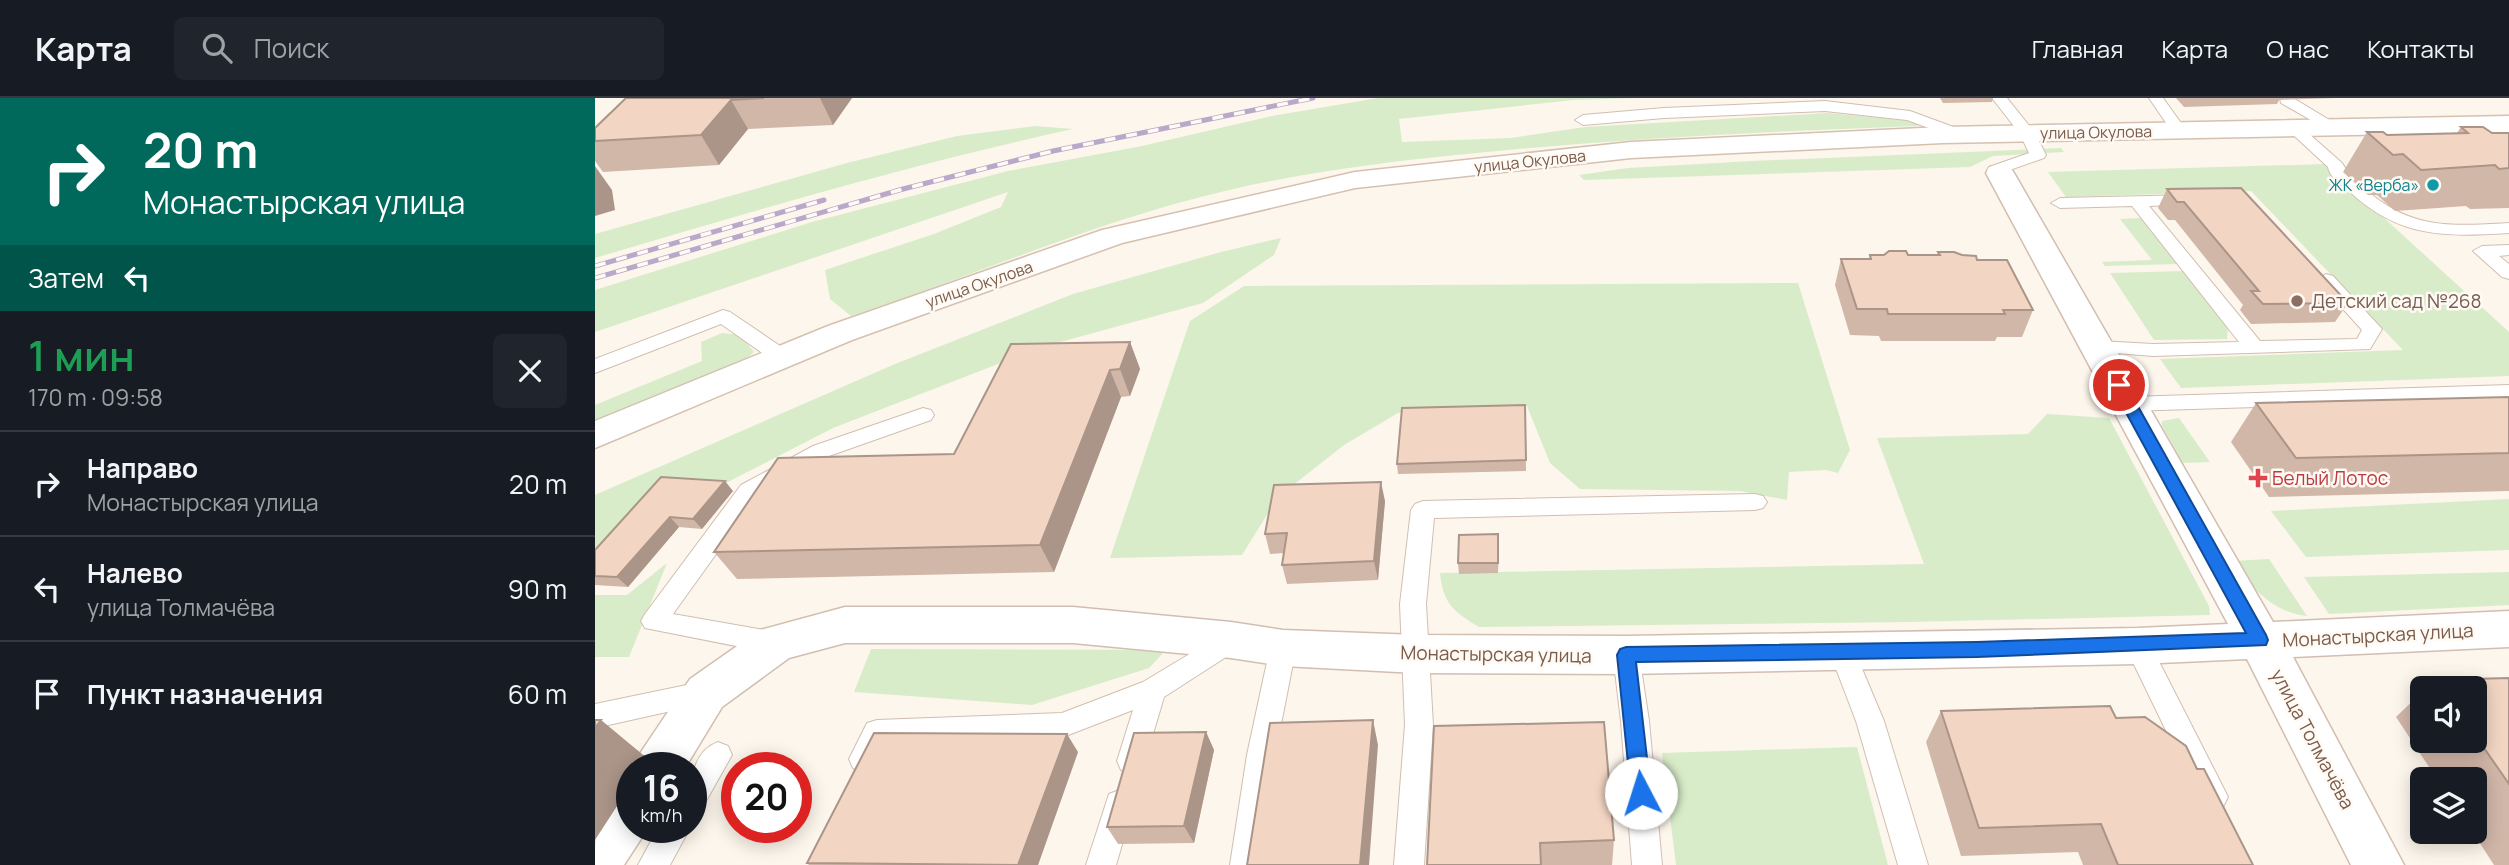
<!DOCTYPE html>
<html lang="ru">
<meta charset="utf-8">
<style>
:root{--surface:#171b24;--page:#20242c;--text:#f1f3f6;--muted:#9ea1a6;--line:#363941}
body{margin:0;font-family:Manrope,sans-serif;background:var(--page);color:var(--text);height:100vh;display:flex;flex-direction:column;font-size:26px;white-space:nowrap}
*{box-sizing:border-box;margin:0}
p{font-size:23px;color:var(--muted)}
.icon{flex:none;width:38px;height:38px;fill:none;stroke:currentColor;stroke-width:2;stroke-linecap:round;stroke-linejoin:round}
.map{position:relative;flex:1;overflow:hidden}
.side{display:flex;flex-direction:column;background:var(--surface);width:595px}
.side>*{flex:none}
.hud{background:#00695c;color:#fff;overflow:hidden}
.buttons{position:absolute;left:1815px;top:578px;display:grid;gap:14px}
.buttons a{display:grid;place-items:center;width:77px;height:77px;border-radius:10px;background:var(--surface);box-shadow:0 4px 18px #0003;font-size:35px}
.speed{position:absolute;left:21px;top:654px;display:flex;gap:14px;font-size:35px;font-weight:700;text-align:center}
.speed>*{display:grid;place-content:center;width:91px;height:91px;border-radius:50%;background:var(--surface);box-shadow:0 4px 18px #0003;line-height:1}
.speed small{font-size:18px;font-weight:400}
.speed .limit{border:10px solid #d22;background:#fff;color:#111}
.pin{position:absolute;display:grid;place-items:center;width:60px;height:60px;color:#fff;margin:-30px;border:4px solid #fff;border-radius:50%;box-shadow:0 2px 7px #0007}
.me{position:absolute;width:77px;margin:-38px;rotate:355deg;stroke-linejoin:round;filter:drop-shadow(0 0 5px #0008)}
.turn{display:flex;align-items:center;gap:24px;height:147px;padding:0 28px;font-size:32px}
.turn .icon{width:91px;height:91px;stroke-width:2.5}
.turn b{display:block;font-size:49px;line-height:60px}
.then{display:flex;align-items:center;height:66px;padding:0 28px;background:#0003;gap:14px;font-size:26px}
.round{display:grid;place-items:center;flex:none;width:74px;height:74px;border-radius:10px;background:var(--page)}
.head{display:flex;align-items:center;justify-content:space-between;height:119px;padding:0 28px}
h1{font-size:42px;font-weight:600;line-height:52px;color:#1e9e55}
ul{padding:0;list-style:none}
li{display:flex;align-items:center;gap:21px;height:105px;padding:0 28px;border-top:2px solid var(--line)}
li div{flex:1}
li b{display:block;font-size:26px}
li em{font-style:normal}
header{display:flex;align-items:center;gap:42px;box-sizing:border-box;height:98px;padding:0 35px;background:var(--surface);border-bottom:2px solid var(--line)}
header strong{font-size:33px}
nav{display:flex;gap:38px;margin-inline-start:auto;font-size:24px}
.search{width:490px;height:63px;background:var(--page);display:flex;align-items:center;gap:18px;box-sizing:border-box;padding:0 24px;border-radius:10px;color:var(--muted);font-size:26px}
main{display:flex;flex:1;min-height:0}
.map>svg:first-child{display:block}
.green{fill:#d8ecc9}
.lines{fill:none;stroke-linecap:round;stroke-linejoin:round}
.lane-casing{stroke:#d1beb0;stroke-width:2}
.street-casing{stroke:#d1beb0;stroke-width:3}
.secondary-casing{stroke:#d6c0b0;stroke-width:3}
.lane{fill:#fff;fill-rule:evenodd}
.street{fill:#fff;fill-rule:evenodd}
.secondary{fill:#fff;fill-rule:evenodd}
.rail-casing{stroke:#b9a8c9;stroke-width:5}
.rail{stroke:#fffaf3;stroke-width:3.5;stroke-dasharray:11;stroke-linecap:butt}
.wall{fill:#d1b7a8}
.shaded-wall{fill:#aa9588}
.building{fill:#f3d5c3;stroke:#aa9588;stroke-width:2}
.route{fill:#1a73e8;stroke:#114b97;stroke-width:2}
.culture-dot{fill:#0f9aa8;stroke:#fffaf3;stroke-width:2.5}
.education-dot{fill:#8d6e63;stroke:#fffaf3;stroke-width:2.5}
.health-dot{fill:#e0444e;stroke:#fffaf3;stroke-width:2.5}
.labels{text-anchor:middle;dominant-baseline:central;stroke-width:5;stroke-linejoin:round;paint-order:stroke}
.far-street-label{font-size:16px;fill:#7a5c4d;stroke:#fffaf3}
.far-culture-label{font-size:16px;fill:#0d838f;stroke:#fffaf3;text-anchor:end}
.education-label{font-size:19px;fill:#785e54;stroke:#fffaf3;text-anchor:start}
.health-label{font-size:19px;fill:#be3a42;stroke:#fffaf3;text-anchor:start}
.street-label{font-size:19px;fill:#7a5c4d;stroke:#fffaf3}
</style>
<header>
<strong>Карта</strong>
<div class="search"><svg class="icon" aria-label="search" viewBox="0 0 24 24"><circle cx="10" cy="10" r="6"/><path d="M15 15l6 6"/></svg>Поиск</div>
<nav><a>Главная</a><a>Карта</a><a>О нас</a><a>Контакты</a></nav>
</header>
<main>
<section class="side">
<div class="hud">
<div class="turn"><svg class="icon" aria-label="right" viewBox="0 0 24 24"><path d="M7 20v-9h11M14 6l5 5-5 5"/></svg><div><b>20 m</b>Монастырская улица</div></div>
<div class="then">Затем<svg class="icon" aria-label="left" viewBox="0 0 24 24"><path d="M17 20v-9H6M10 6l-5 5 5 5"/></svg></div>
</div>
<div class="head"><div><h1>1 мин</h1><p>170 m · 09:58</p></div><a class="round"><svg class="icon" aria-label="close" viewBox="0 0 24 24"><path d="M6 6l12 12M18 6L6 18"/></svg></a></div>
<ul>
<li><svg class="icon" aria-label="right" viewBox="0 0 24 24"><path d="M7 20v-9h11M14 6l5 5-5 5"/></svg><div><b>Направо</b><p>Монастырская улица</p></div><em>20 m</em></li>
<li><svg class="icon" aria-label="left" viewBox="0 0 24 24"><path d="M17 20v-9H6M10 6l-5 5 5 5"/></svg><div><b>Налево</b><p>улица Толмачёва</p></div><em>90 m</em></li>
<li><svg class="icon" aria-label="arrive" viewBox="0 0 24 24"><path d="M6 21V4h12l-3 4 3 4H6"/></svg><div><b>Пункт назначения</b></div><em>60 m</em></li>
</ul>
</section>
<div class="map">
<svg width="1914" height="767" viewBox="0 0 1914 767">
<rect width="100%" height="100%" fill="#fdf6ec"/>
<path class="green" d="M783 0H1044L978 2 804 21 807 44 916 40 990 29 1233 15 1318 23 1323 28C1189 33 1056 39 923 51 825 60 727 70 630 93 502 123 381 177 256 218L235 201 230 172 339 136 406 109 413 94 0 234V192L217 124 413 73 547 48 677 18Z
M440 28 478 31C317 66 158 113 0 160V136L252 65 362 38Z
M1466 50 1469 54 1398 58 1375 69 989 82 984 77 1033 70 1157 63Z
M1730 66 1914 234V278L1586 290 1565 261 1808 252 1656 93 1471 99 1453 74Z
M1546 120 1583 166 1510 168 1507 164 1557 162 1525 121Z
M686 140 679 157 608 205 447 249 238 330 129 386 0 470V397L300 266 478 196 626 154Z
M1589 173 1633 230 1632 241 1559 242 1515 175Z
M1203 185 1255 352 1243 375 1231 372 1194 374 1192 402 1145 393 985 391 955 365 932 308 803 315 749 347 683 399 647 457 515 460 595 223 649 188Z
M127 235 145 237 159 254 144 267 0 326V307L107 263 106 244Z
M1452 316 1514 320 1614 508 1615 517 1314 524 884 529C859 514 848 506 845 475L1329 466 1282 340 1433 336Z
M1584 320 1615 364 1588 365 1567 328V323Z
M1914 401V452L1711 459 1676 413Z
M1674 461 1712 518C1677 514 1657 490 1638 463Z
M72 465 34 559H0V497H32Z
M1914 474V507L1734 516 1709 479Z
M276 551 571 552 554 570 437 607 259 594Z
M1262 649 1293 767H1081L1067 655Z"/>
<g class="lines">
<g class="lane-casing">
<path id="lane" d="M1397 0H1412L1440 35 1451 57 1449 60 1412 73 1411 78C1403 80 1397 79 1392 72L1394 69 1434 55 1425 36Z
M1554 0H1568L1591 32 1588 35H1578Z
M1685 0H1698L1746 29 1738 34 1733 32 1686 5Z
M1230 3 1315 13 1372 34 1374 37 1366 42 1312 22 1230 13 1069 20 988 27 980 22 988 17 1069 10Z
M1699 25 1704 27 1747 65C1754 77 1764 86 1776 96 1820 132 1860 128 1914 125V135C1849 139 1804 140 1754 93 1746 86 1735 80 1733 69L1694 33 1691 30 1694 27Z
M1598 97 1604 98 1606 102 1604 106 1554 108 1665 243 1762 241 1767 232 1722 182 1731 176 1738 178 1787 231 1775 251 1558 258 1497 253 1494 249 1497 245 1504 243 1558 246 1644 244 1537 108 1465 110 1456 105 1465 100Z
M1914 147V157L1904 158 1914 166V181L1907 179 1878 153 1887 148Z
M128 212 135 214 194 254 197 259 194 264H180L126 226 0 275V261Z
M1914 287V301L1533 313 1526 311 1522 306 1526 301 1533 299Z
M328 310 336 312 339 317 336 322 234 358 162 399 78 516 181 534 190 537 194 545 190 553 181 556 50 530 46 523 50 516 146 387 218 348Z
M1160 396 1168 398 1172 404 1168 410 1160 412 839 420 831 506 838 627 829 767H799L810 627 805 506 816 412 820 406 828 403Z
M636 531 645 534 649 542 645 550 569 599 550 663 546 672 536 676 526 672 522 663 538 612 468 639 290 646 278 670 268 674 258 670 254 661 272 625 282 622 467 615 548 584Z
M1543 537 1552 540 1628 689 1633 699 1628 709 1618 713 1608 709 1530 548 1534 540Z
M688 539 697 542 701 550 680 657 665 767H635L652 657 675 550 679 542Z
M1248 544 1257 547 1289 623 1333 767H1303L1261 623 1235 555 1239 547Z
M1031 546 1040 549 1044 557 1054 623 1067 767H1037L1026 623 1018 557 1022 549Z
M111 583 121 587 125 595 121 603 0 630V606Z
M123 644 133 648 137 657 106 712 96 715C96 689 94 655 123 644Z
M524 692 534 696 539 706 521 767H491L514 696Z
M63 730H95L75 767H43Z"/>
</g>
<g class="street-casing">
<path id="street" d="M1405 67 1415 69 1419 75 1678 524 1914 513V549L1698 559 1809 767H1756L1652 561 1543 566 1031 576 822 575 688 568 636 560 478 545H250L194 560 127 609 90 670H39L46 654 95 581 165 532 250 509H478L636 524 688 532 822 537 1031 538 1543 530 1633 526 1391 75 1395 69Z
M37 687V730H53L29 767H0C0 730 0 702 37 687Z"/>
</g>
<g class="secondary-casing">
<path id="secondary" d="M1914 18V34L1348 45 1036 60 760 90 527 145 257 242 0 350V323L233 228 507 132 760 74 1036 44 1348 29Z"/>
</g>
<use href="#lane" class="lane"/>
<use href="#street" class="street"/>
<use href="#secondary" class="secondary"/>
<g class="rail-casing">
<path id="rail" d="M0 168 229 102
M0 180 308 91 458 53 718 0"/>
</g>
<use href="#rail" class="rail"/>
</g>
<path class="wall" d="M31 0H257L238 27 153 31 124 67 8 74 0 63V30Z
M1345 0H1398L1397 4 1348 5Z
M1581 0H1739L1684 2 1682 6 1589 9Z
M1866 29 1897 35H1914V110L1875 111 1871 108 1800 113 1782 97H1773L1748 74 1772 34 1792 37 1862 35Z
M1572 91 1753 205 1740 224 1656 226 1645 212 1648 207 1580 122H1573L1563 110Z
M1343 154 1367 157 1382 162 1438 212 1427 239H1402L1400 243H1286L1284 238 1255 237 1240 187 1246 161H1274L1275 157H1342Z
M535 244 545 271 535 298 526 299 459 474 142 481 119 454 359 356Z
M1914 299V393L1674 399 1636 344 1661 305Z
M930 307 931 373 803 376 802 366Z
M66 379 138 393 107 431 84 429 33 489 0 487V452Z
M790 403 783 482 692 486 687 467 689 455 675 456 670 436Z
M904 446 903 475 864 476 863 465Z
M1914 580V767H1899L1877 733H1880V681H1842L1801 619 1827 594V642H1880V590H1832L1840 582Z
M1346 613 1521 620 1602 671 1658 767H1488L1483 754 1366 758 1331 644Z
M839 628 1019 742 1017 767H832Z
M611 634 619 652 599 745 523 746 512 729Z
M483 654 443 767H214L212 765Z"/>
<path class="shaded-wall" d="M225 0H257L238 27Z
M136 2 153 31 124 67 106 37Z
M0 68 17 92 20 112 0 118Z
M535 244 545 271 535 298 525 271Z
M515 272 526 299 459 474 445 447Z
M130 383 138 393 107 431 98 421Z
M786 384 790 403 783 482 779 463Z
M75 419 84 429 33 489 22 479Z
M6 622 53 661 46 670H37V685L0 742V630Z
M778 622 783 647 774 767H765Z
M611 634 619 652 599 745 589 728Z
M472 636 483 654 443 767H423Z"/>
<path class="building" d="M31 0H169L136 2 106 37 0 43V30Z
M1866 29H1888L1897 35H1914V70L1904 71 1900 67 1826 72 1808 56 1798 57 1772 34H1788L1792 37 1873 35Z
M1646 90 1753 205 1668 206 1656 193H1664L1589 104H1582L1572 91Z
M1294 153H1311L1313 157H1345L1343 154H1359L1367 157 1381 158 1382 162H1412L1438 212H1408L1410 216H1293L1292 211H1262L1246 161H1276L1275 157H1289Z
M535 244 525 271 515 272 445 447 119 454 183 360 359 356 416 246Z
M1914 299V355L1701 360 1661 305Z
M930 307 931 362 802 366 807 310Z
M66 379 130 383 98 421 75 419 22 479 0 478V452Z
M786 384 779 463 687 467 692 435 670 436 679 387Z
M903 436V465H863L864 437Z
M1914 580V686L1880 637V590H1846L1840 582Z
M1515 608 1521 620 1550 619 1591 648 1602 671H1609L1658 767H1523L1506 726 1384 730 1346 613Z
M0 622H6L0 630Z
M778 622 765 767H652L675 625Z
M1009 624 1019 742 945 745 946 767H832L839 628Z
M611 634 589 728 512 729 539 635Z
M279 635 472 636 423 767 212 765Z"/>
<path class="route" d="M1524 282 1531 287 1671 537 1673 542 1671 547 1382 559 1041 564 1056 695 1053 702 1046 704 1039 702 1036 695 1022 557 1025 551 1031 549 1382 544 1651 535 1516 287Z"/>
<circle class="culture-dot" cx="1838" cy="87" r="7"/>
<circle class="education-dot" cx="1702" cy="203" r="7"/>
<path class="health-dot" d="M1659.5 369.5h7v7h7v7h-7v7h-7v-7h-7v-7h7z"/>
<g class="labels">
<g class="far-street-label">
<text transform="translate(1501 34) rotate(-1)">улица Окулова</text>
<text transform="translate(935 63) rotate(-6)">улица Окулова</text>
<text transform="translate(384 186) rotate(-19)">улица Окулова</text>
</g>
<g class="far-culture-label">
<text x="1824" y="87">ЖК «Верба»</text>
</g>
<g class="education-label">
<text x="1716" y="203">Детский сад №268</text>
</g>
<g class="health-label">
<text x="1677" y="380">Белый Лотос</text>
</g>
<g class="street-label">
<text transform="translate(1783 537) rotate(-3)">Монастырская улица</text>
<text transform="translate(901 556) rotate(1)">Монастырская улица</text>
<text transform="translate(1718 641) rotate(62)">улица Толмачёва</text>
</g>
</g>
</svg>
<div class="buttons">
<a><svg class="icon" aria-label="sound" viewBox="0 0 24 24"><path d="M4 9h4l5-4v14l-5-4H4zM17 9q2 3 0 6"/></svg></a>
<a><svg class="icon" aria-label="layers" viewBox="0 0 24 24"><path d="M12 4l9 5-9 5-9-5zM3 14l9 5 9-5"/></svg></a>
</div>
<div class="speed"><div>16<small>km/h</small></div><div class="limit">20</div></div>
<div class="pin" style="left:1524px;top:287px;background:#d93025"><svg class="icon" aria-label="arrive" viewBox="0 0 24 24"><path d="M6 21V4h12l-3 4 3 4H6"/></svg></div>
<svg class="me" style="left:1046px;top:695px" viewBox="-20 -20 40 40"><circle r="19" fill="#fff"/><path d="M0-13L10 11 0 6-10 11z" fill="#1a73e8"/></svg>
</div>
</main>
